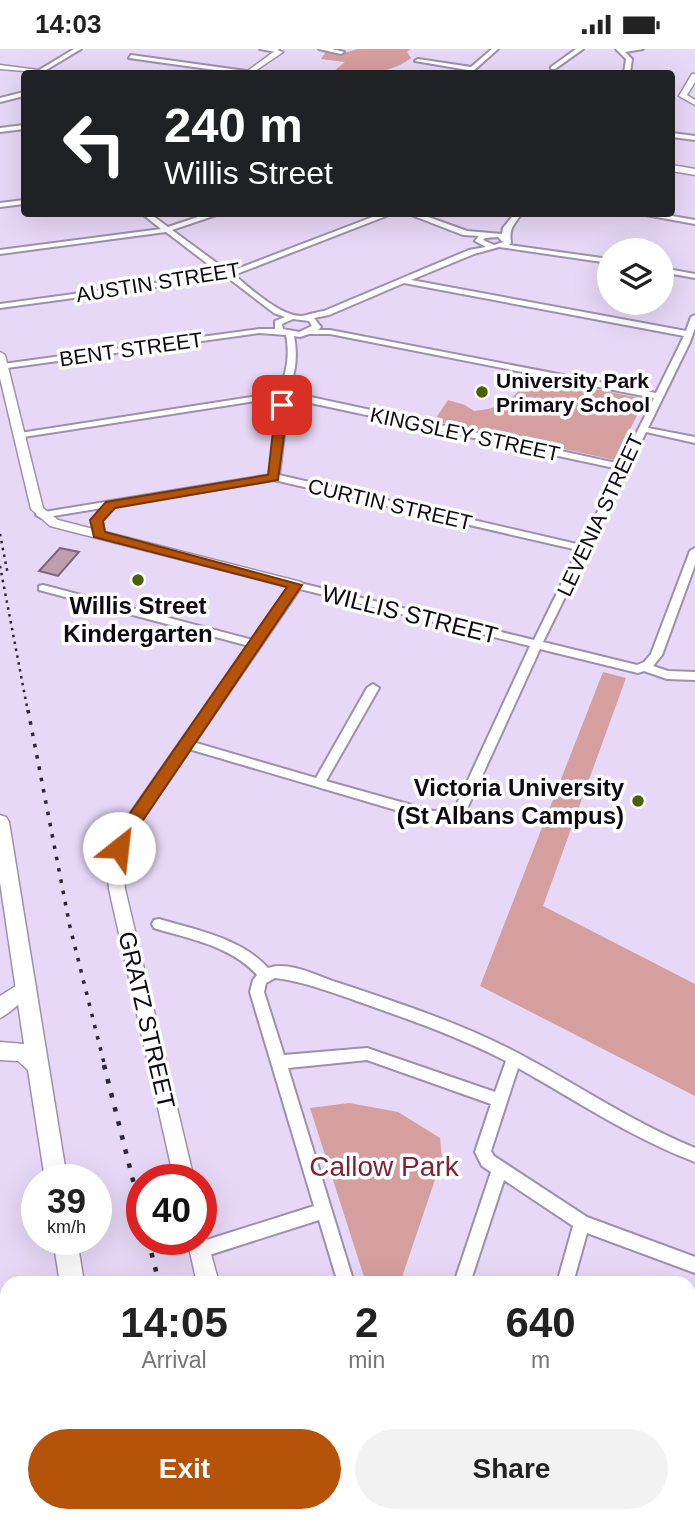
<!DOCTYPE html>
<style>
:root{--surface:#fff;--page:#f2f2f2;--text:#222;--muted:#767676;--accent:#b45309}
body{margin:0;font-family:Arial,sans-serif;background:var(--page);color:var(--text);height:100vh;display:flex;flex-direction:column;font-size:26px;white-space:nowrap}
*{box-sizing:border-box;margin:0}
p{font-size:23px;color:var(--muted)}
.icon{flex:none;width:38px;height:38px;fill:none;stroke:currentColor;stroke-width:2;stroke-linecap:round;stroke-linejoin:round}
.map{position:relative;flex:1;overflow:hidden}
.panel{position:absolute;left:0px;top:1227px;width:696px;height:247px;display:flex;flex-direction:column;background:var(--surface);border-radius:21px 21px 0 0;box-shadow:0 7px 28px #0002}
.panel>*{flex:none}
.banner{position:absolute;left:21px;top:21px;width:654px;height:147px;border-radius:7px;box-shadow:0 7px 28px #0002;background:#202124;color:#fff;overflow:hidden}
.tools{position:absolute;left:597px;top:189px;display:grid;gap:14px}
.tools a{display:grid;place-items:center;width:77px;height:77px;border-radius:50%;background:var(--surface);box-shadow:0 7px 28px #0002;font-size:35px}
.speed{position:absolute;left:21px;top:1115px;display:flex;gap:14px;font-size:35px;font-weight:700;text-align:center}
.speed>*{display:grid;place-content:center;width:91px;height:91px;border-radius:50%;background:var(--surface);box-shadow:0 7px 28px #0002;line-height:1}
.speed small{font-size:18px;font-weight:400}
.speed .limit{border:10px solid #d22;background:#fff;color:#111}
.pin{position:absolute;display:grid;place-items:center;width:60px;height:60px;color:#fff;margin:-30px;border-radius:14px;box-shadow:0 4px 10px #0006}
.me{position:absolute;width:77px;margin:-38px;rotate:29deg;stroke-linejoin:round;filter:drop-shadow(0 0 5px #0008)}
.turn{display:flex;align-items:center;gap:24px;height:147px;padding:0 28px;font-size:32px}
.turn .icon{width:91px;height:91px;stroke-width:2.5}
.turn b{display:block;font-size:49px;line-height:60px}
.eta{display:flex;justify-content:space-evenly;align-items:center;height:119px;text-align:center}
.eta b{font-size:42px;font-weight:600;line-height:49px}
.cta{display:flex;gap:14px;margin-top:auto;padding:14px 28px}
.cta a{flex:1;height:80px;border-radius:42px;background:var(--accent);color:#fff;font-size:28px;font-weight:600;line-height:80px;text-align:center}
.cta a+a{background:var(--page);color:var(--text)}
.status{display:flex;justify-content:space-between;align-items:center;height:49px;padding:0 35px;background:var(--surface);direction:ltr}
.status svg{height:19px;fill:currentColor}
.map>svg:first-child{display:block}
.green{fill:#d59e9f}
.building{fill:#bc9eb0;stroke:#806475;stroke-width:2}
.lines{fill:none;stroke-linecap:round;stroke-linejoin:round}
.minor-casing{stroke:#9e90ad;stroke-width:4}
.tertiary-casing{stroke:#9e90ad;stroke-width:3}
.secondary-casing{stroke:#9e90ad;stroke-width:3}
.minor{fill:#fff;fill-rule:evenodd}
.tertiary{fill:#fff;fill-rule:evenodd}
.secondary{fill:#fff;fill-rule:evenodd}
.rail-far2{stroke:#2d2633;stroke-width:2.5;stroke-dasharray:2.5 4.5;stroke-linecap:butt}
.rail-far1{stroke:#2d2633;stroke-width:3.5;stroke-dasharray:3.5 8;stroke-linecap:butt}
.rail{stroke:#2d2633;stroke-width:4.5;stroke-dasharray:4.5 10;stroke-linecap:butt}
.route{fill:#b45309;stroke:#753606;stroke-width:2}
.poi-dot{fill:#4e5f01;stroke:#fff;stroke-width:2.5}
.labels{text-anchor:middle;dominant-baseline:central;stroke-width:7;stroke-linejoin:round;paint-order:stroke}
.far-street-label{font-size:21px;fill:#0e0913;stroke:#fff}
.far-poi-label{font-size:21px;font-weight:bold;fill:#0e0913;stroke:#fff;text-anchor:start}
.poi-label{font-size:24px;font-weight:bold;fill:#0e0913;stroke:#fff}
.street-label{font-size:24px;fill:#0e0913;stroke:#fff}
.near-park-label{font-size:28px;fill:#832131;stroke:#fff}
</style>
<div class="status"><b>14:03</b><svg viewBox="0 0 49 12"><path d="M0 12V9h3v3zM5 12V6h3v6zM10 12V3h3v9zM15 12V0h3v12zM26 1h20v11H26zM47 4h2v5h-2z"/></svg></div>
<div class="map">
<svg width="695" height="1472" viewBox="0 0 695 1472">
<rect width="100%" height="100%" fill="#e6d8f6"/>
<path class="green" d="M358 0H410L407 3 411 9C392 25 359 26 334 22L345 13 321 10 327 1 340 5Z
M529 327 645 350 615 411 434 372 448 351 465 356 474 362C502 360 514 351 529 327Z
M603 623 626 629 543 857 695 935V1047L480 937Z
M349 1054 398 1063 440 1089 442 1110 400 1234H366L310 1059Z"/>
<path class="building" d="M60 499 79 503 58 527 39 522Z"/>
<g class="lines">
<g class="minor-casing">
<path id="minor" d="M74 0H81L41 24 36 23Z
M260 0H278L279 1 276 3Z
M319 0H332L344 3 341 5Z
M492 0H498L471 24H465L468 21 415 12 418 10 471 18Z
M576 0H583L555 20H551V18Z
M616 0H643L625 3 632 10 630 24H624L626 10Z
M131 6 246 22 249 24H237L129 9Z
M24 43V47L0 53V49Z
M24 76V80L0 83V79Z
M672 84 695 87V91L672 88Z
M24 151V155L0 158V154Z
M141 164H149L168 178 210 164H222L172 181 229 223 383 164H394L234 226C250 239 281 268 302 267 308 266 317 263 324 262L469 201 486 198 475 192 479 187 463 186 406 164H417L467 182 502 185 503 179 515 164H522C513 177 509 179 511 194L509 196 609 210V214L499 198 474 205 411 231 686 282 691 268 695 266V279L690 293 648 379 695 388V394L646 383 543 593 637 616 644 613 651 605 690 502 695 499V516L662 606 653 617 668 622 695 623V631L667 630 644 622 638 624 540 600 466 762C458 772 445 771 433 772L182 698 180 695 186 691 316 729 367 639 373 635 379 639 326 732 433 762 450 761 455 759 530 597 292 538 291 536 296 533 534 591 578 501 274 431 114 457 102 471 104 485 99 488 94 485 92 471 102 459 41 469 36 466 38 464 270 426 279 362 285 350 288 349 292 352 287 362 279 426 581 496 619 420 292 350 288 347 292 344 621 415 654 349 330 285H309L300 288 294 287C298 307 296 333 282 348L17 389V385L20 384 277 344C287 326 290 306 286 286L259 284 0 320V316L3 315 259 280H275V272L285 268 274 264 227 228 0 259V255L221 225 166 183 0 205V201L161 180ZM498 188 503 193 494 196 483 191 485 189ZM404 234 684 287 656 344 330 281H318L321 278 314 269 329 266ZM293 270 309 272 312 277 299 283 283 280 282 275Z
M635 164H655L695 171V175Z
M662 219 695 225V229L662 223Z
M43 536 257 592 258 594 253 598 39 541V537Z
M159 870C196 881 241 889 268 919 289 911 319 928 339 934 396 953 454 972 508 999 571 1031 629 1072 695 1099V1113C632 1089 577 1052 518 1019L491 1102 494 1107 587 1168 695 1208V1224L587 1184 573 1234H557L573 1177 504 1131 470 1234H454L491 1123 482 1117 475 1103 491 1055 367 1011 288 1019 354 1234H338L319 1171 200 1209 194 1207 192 1201 194 1195 314 1157 250 943 253 931 257 926C232 897 189 890 154 879L152 875 154 871ZM275 929C302 932 328 942 354 951 405 969 457 987 506 1012L495 1043 367 999 284 1006 264 943 266 934Z
M695 1306V1350L690 1352V1308Z
M594 1466H623L626 1472H596Z
M655 1466H674V1472H654Z"/>
</g>
<g class="tertiary-casing">
<path id="tertiary" d="M276 1 283 3 252 24H245Z
M692 25H695V33L687 46 695 51V56L679 47Z
M0 303 5 306 43 459 58 471 301 533 303 536 134 783 123 811 125 840 194 1130H174L109 840 107 811 121 777 288 538 50 477 31 460 0 329Z
M27 930 33 933 36 938C33 944 6 967 0 969V947Z
M201 1181 205 1183 219 1234H197L187 1190H201Z
M271 1466H298L300 1472H273Z"/>
</g>
<g class="secondary-casing">
<path id="secondary" d="M0 16 46 22 50 24 0 20Z
M672 116 695 120V126L672 122Z
M0 766 6 768 9 773 67 1130H45L28 1021 18 1012 0 1011V993L24 995 0 833Z
M53 1190H77L84 1234H60Z
M95 1466H122L123 1472H95Z"/>
</g>
<use href="#minor" class="minor"/>
<use href="#tertiary" class="tertiary"/>
<use href="#secondary" class="secondary"/>
<path class="rail-far2" d="M0 485 8 526
M0 517 28 663"/>
<path class="rail-far1" d="M28 661 70 878 105 1018"/>
<path class="rail" d="M104 1016 142 1167
M148 1190 159 1234
M214 1466 215 1472
M226 1466 228 1472"/>
</g>
<path class="route" d="M282 353 288 356 278 431 115 459 103 472 105 483 302 536 135 783 125 804H113L110 799 122 776 287 538 94 488 90 471 106 453 268 426 276 356Z"/>
<g class="poi-dot">
<circle cx="482" cy="343" r="7"/>
<circle cx="138" cy="531" r="7"/>
<circle cx="638" cy="752" r="7"/>
</g>
<g class="labels">
<g class="far-street-label">
<text transform="translate(158 233) rotate(-9)">AUSTIN STREET</text>
<text transform="translate(131 300) rotate(-8)">BENT STREET</text>
<text transform="translate(465 385) rotate(12)">KINGSLEY STREET</text>
<text transform="translate(390 455) rotate(13)">CURTIN STREET</text>
<text transform="translate(600 466) rotate(-65)">LEVENIA STREET</text>
</g>
<g class="far-poi-label">
<text x="496" y="331">University Park<tspan x="496" dy="24">Primary School</tspan></text>
</g>
<g class="poi-label">
<text x="138" y="556">Willis Street<tspan x="138" dy="28">Kindergarten</tspan></text>
<text x="624" y="738" text-anchor="end">Victoria University<tspan x="624" dy="28">(St Albans Campus)</tspan></text>
</g>
<g class="street-label">
<text transform="translate(410 565) rotate(14)">WILLIS STREET</text>
<text transform="translate(147 971) rotate(77)">GRATZ STREET</text>
</g>
<g class="near-park-label">
<text x="384" y="1117">Callow Park</text>
</g>
</g>
</svg>
<div class="tools">
<a><svg class="icon" aria-label="layers" viewBox="0 0 24 24"><path d="M12 4l9 5-9 5-9-5zM3 14l9 5 9-5"/></svg></a>
</div>
<div class="speed"><div>39<small>km/h</small></div><div class="limit">40</div></div>
<div class="pin" style="left:282px;top:356px;background:#d93025"><svg class="icon" aria-label="arrive" viewBox="0 0 24 24"><path d="M6 21V4h12l-3 4 3 4H6"/></svg></div>
<svg class="me" style="left:119px;top:799px" viewBox="-20 -20 40 40"><circle r="19" fill="#fff"/><path d="M0-13L10 11 0 6-10 11z" fill="#b45309"/></svg>
<div class="banner">
<div class="turn"><svg class="icon" aria-label="left" viewBox="0 0 24 24"><path d="M17 20v-9H6M10 6l-5 5 5 5"/></svg><div><b>240 m</b>Willis Street</div></div>
</div>
<section class="panel">
<div class="eta">
<div><b>14:05</b><p>Arrival</p></div>
<div><b>2</b><p>min</p></div>
<div><b>640</b><p>m</p></div>
</div>
<div class="cta"><a>Exit</a><a>Share</a></div>
</section>
</div>
